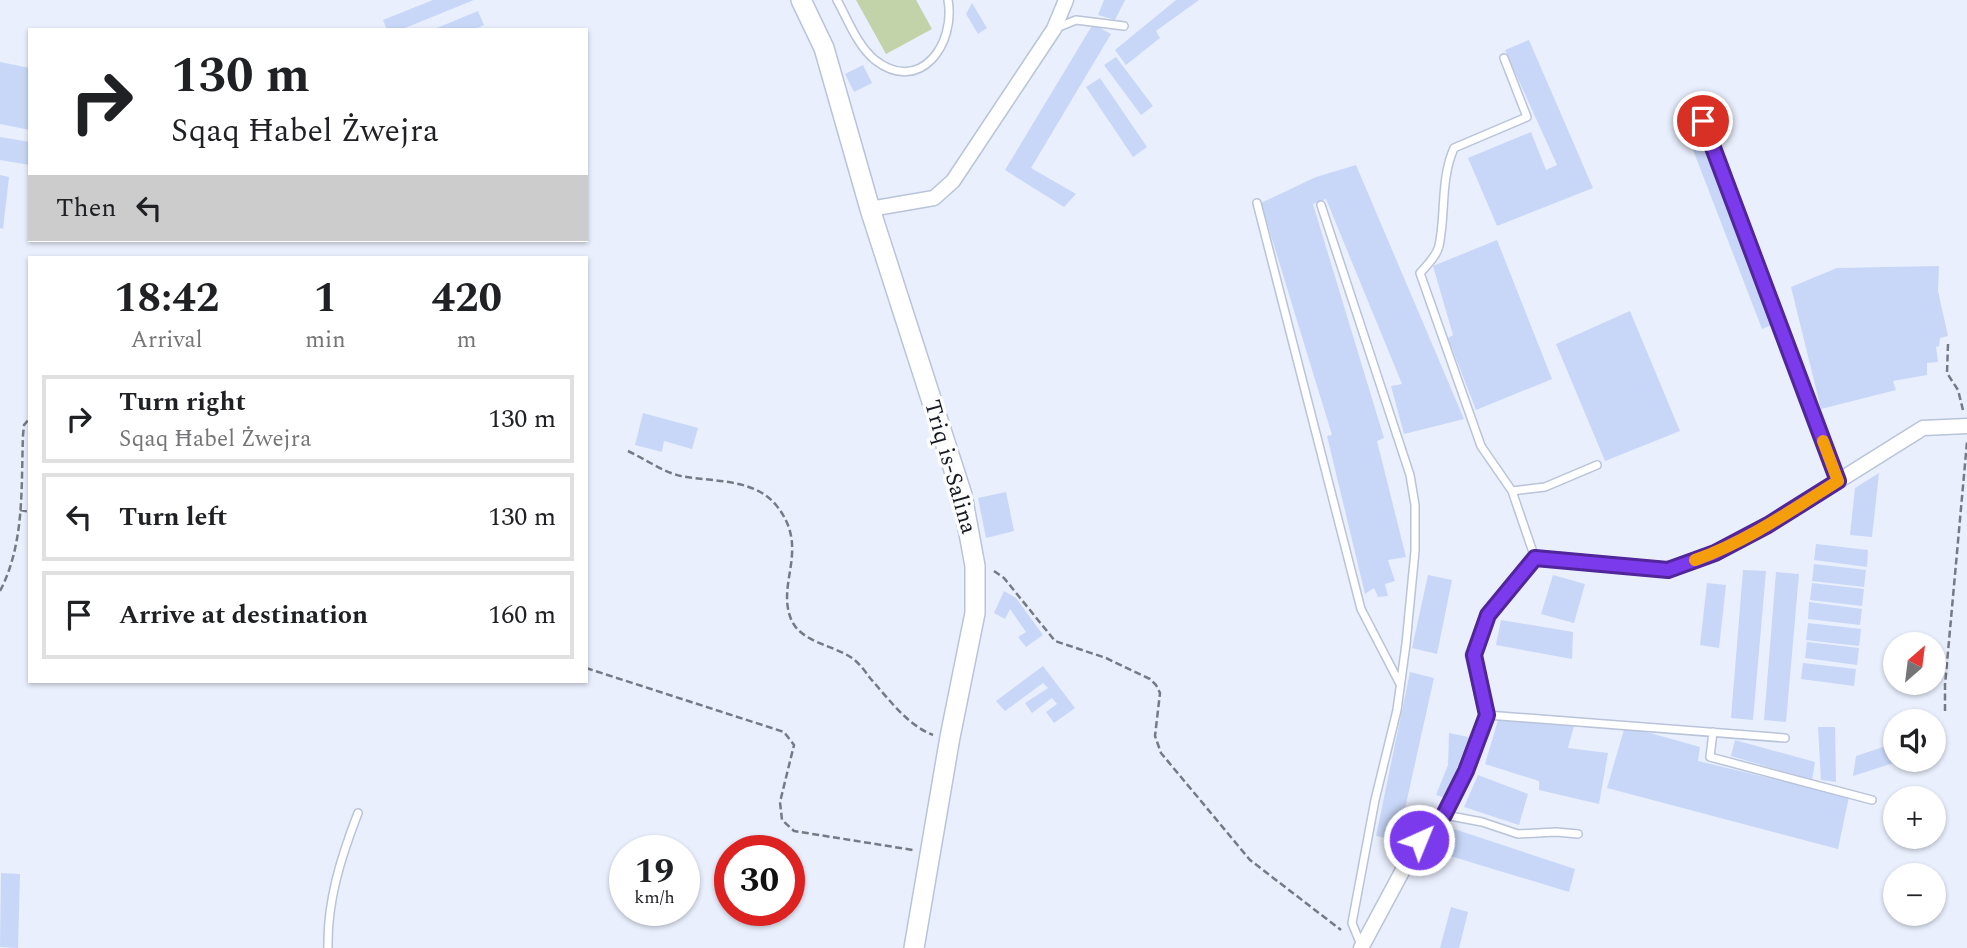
<!DOCTYPE html>
<meta charset="utf-8">
<style>
:root{--surface:#fff;--page:#f6f6f6;--text:#202124;--muted:#757577;--line:#e0e0e0}
body{margin:0;font-family:Spectral,serif;background:var(--page);color:var(--text);height:100vh;display:flex;flex-direction:column;font-size:26px;white-space:nowrap}
*{box-sizing:border-box;margin:0}
p{font-size:23px;color:var(--muted)}
.icon{flex:none;width:38px;height:38px;fill:none;stroke:currentColor;stroke-width:2;stroke-linecap:round;stroke-linejoin:round}
.map{position:relative;flex:1;overflow:hidden}
.panel{position:absolute;left:28px;top:256px;width:560px;height:427px;display:flex;flex-direction:column;background:var(--surface);border-radius:0px;box-shadow:0 2px 5px #0004}
.panel>*{flex:none}
.banner{position:absolute;left:28px;top:28px;width:560px;height:214px;border-radius:0px;box-shadow:0 2px 5px #0004;background:#fff;color:var(--text);overflow:hidden}
.needle{width:46px;rotate:28deg}
.fabs{position:absolute;left:1883px;top:632px;display:grid;gap:14px}
.fabs a{display:grid;place-items:center;width:63px;height:63px;border-radius:50%;background:var(--surface);box-shadow:0 2px 5px #0004;font-size:35px}
.speed{position:absolute;left:609px;top:835px;display:flex;gap:14px;font-size:35px;font-weight:700;text-align:center}
.speed>*{display:grid;place-content:center;width:91px;height:91px;border-radius:50%;background:var(--surface);box-shadow:0 2px 5px #0004;line-height:1}
.speed small{font-size:18px;font-weight:400}
.speed .limit{border:10px solid #d22;background:#fff;color:#111}
.pin{position:absolute;display:grid;place-items:center;width:60px;height:60px;color:#fff;margin:-30px;border:4px solid #fff;border-radius:50%;box-shadow:0 2px 7px #0007}
.me{position:absolute;width:77px;margin:-38px;rotate:44deg;stroke-linejoin:round;filter:drop-shadow(0 0 5px #0008)}
.turn{display:flex;align-items:center;gap:24px;height:147px;padding:0 28px;font-size:32px}
.turn .icon{width:91px;height:91px;stroke-width:2.5}
.turn b{display:block;font-size:49px;line-height:60px}
.then{display:flex;align-items:center;height:66px;padding:0 28px;background:#0003;gap:14px;font-size:26px}
.eta{display:flex;justify-content:space-evenly;align-items:center;height:119px;text-align:center}
.eta b{font-size:42px;font-weight:700;line-height:49px}
ul{padding:0;list-style:none}
li{display:flex;align-items:center;gap:21px;height:88px;margin:0 14px 10px;padding:0 14px;border:4px solid var(--line);border-radius:0px}
li div{flex:1}
li b{display:block;font-size:26px}
li em{font-style:normal}
.map>svg:first-child{display:block}
.green{fill:#c2d2a9}
.building{fill:#c8d7f8}
.lines{fill:none;stroke-linecap:round;stroke-linejoin:round}
.service-casing{stroke:#b9c3d9;stroke-width:10}
.minor-casing{stroke:#b9c3d9;stroke-width:17}
.secondary-casing{stroke:#b9c3d9;stroke-width:22}
.path{stroke:#767a85;stroke-width:2.5;stroke-dasharray:7 3.5;stroke-linecap:butt}
.service{stroke:#fff;stroke-width:7}
.minor{stroke:#fff;stroke-width:14}
.secondary{stroke:#fff;stroke-width:19}
.route-casing{stroke:#51269a;stroke-width:18}
.route{stroke:#7c3aed;stroke-width:12}
.slow{stroke:#f59e0b;stroke-width:12}
.labels{text-anchor:middle;dominant-baseline:central;stroke-width:7;stroke-linejoin:round;paint-order:stroke}
.street-label{font-size:23px;fill:#161921;stroke:#fcfcfc}
</style>
<div class="map">
<svg width="1967" height="948" viewBox="0 0 1967 948">
<rect width="100%" height="100%" fill="#e9effd"/>
<path class="green" d="M856 0H916L932 29 886 54Z"/>
<path class="building" d="M433 0H474L400 30H387L383 20Z
M1104 0H1125L1115 20 1098 15Z
M1176 0H1199L1156 31 1160 38 1126 65 1115 50Z
M972 3 987 28 978 34 966 14Z
M478 11 484 25 473 30H432Z
M1093 24 1111 34 1031 168 1076 194 1064 207 1005 170Z
M1529 40 1593 188 1497 226 1468 158 1531 132 1546 170 1557 165 1505 50Z
M1116 57 1153 106 1141 115 1104 65Z
M0 62 30 68V130L0 124Z
M863 65 872 83 854 92 845 74Z
M1100 78 1147 147 1133 157 1086 87Z
M1701 125 1713 155 1709 156 1772 325 1762 329 1685 129Z
M0 137 30 142V165L0 160Z
M1356 165 1464 419 1404 434 1391 386 1402 384 1326 199 1313 204 1384 438 1377 441 1406 557 1388 560 1395 581 1385 584 1388 596 1378 597 1374 588 1365 594 1327 436 1332 435 1261 203 1316 177Z
M0 175 9 177 3 229 0 228Z
M1497 240 1552 379 1476 410 1448 338 1453 335 1433 266Z
M1939 266 1938 291 1948 336 1940 338 1939 346 1936 347 1938 362 1927 363V375L1893 381 1896 390 1821 409 1791 287 1837 268Z
M1630 311 1680 431 1605 461 1556 344Z
M643 413 698 428 692 449 664 441 662 452 635 445Z
M1879 473 1872 537 1850 535 1855 488Z
M1006 492 1014 531 986 538 978 498Z
M1816 544 1868 550 1867 567 1814 560Z
M1814 564 1866 570 1864 587 1812 581Z
M1743 570 1766 571 1753 720 1731 718Z
M1776 572 1799 574 1786 722 1764 720Z
M1428 575 1452 580 1437 654 1412 648Z
M1553 575 1585 584 1574 623 1541 614Z
M1707 583 1726 585 1719 648 1700 645Z
M1812 583 1864 589 1862 606 1810 600Z
M1004 591 1016 598 1043 635 1026 647 1018 637 1026 632 1010 609 1005 619 994 613Z
M1809 602 1862 609 1860 625 1808 619Z
M1501 620 1573 632 1572 659 1496 645Z
M1808 623 1861 629 1859 646 1806 640Z
M1807 642 1859 648 1857 665 1805 658Z
M1803 663 1856 669 1854 686 1801 679Z
M1043 666 1075 708 1054 723 1046 712 1057 704 1052 698 1032 713 1025 703 1048 688 1043 683 1005 711 996 701Z
M1410 672 1434 678 1398 840 1376 836Z
M1498 720 1574 726 1568 748 1608 753 1599 804 1539 790V781L1485 764Z
M1625 726 1700 747 1698 761 1849 797 1838 849 1607 788Z
M1818 727H1835L1836 782 1821 780Z
M1939 729 1946 747 1934 750V731Z
M1449 733 1469 737 1446 798 1436 795 1448 765Z
M1735 740 1815 762 1812 780 1731 756Z
M1895 743V760H1903L1853 776 1856 756Z
M1478 775 1528 794 1519 825 1464 807Z
M1454 829 1575 869 1569 892 1447 855Z
M1 873 20 874 18 948 0 947Z
M1451 907 1468 912 1459 948H1440Z"/>
<g class="lines">
<g class="service-casing">
<path id="service" d="M837 0C848 20 857 45 875 60 920 95 956 44 948 0
M1054 29 1076 20 1124 26
M1504 58 1527 117 1454 148C1440 180 1446 213 1439 246 1436 257 1427 265 1420 273L1481 446 1512 491 1535 558
M1703 121 1838 481
M1257 203 1361 609 1400 684
M1321 205 1410 475 1415 505V551L1406 644 1397 710 1375 800 1352 923 1361 945
M1512 491 1545 487 1597 465
M1487 715 1785 738
M1713 732 1710 757 1872 800
M1445 815 1482 822 1518 834 1556 832 1578 834
M328 948C327 901 341 857 358 813"/>
</g>
<g class="minor-casing">
<path id="minor" d="M870 209 934 198 953 181 1054 29 1066 0
M1361 948 1419 840 1444 815 1466 771 1487 715 1473 655 1488 615 1535 558 1668 570 1715 553 1768 525 1923 428 1967 426"/>
</g>
<g class="secondary-casing">
<path id="secondary" d="M801 0 824 48 870 209 962 495 975 566V613L950 737 914 948"/>
</g>
<path class="path" d="M1948 344 1947 373 1958 390 1963 410
M628 451C645 459 663 472 681 476 712 482 754 478 776 505 811 548 776 582 791 619 800 642 833 645 852 658 859 663 865 671 870 678 888 698 907 725 933 735
M20 510 30 512
M994 571 1004 578 1055 641 1106 658 1150 679 1156 685 1160 693 1155 736 1161 753 1250 860 1341 930
M0 591C25 543 21 487 23 435L24 425 30 418
M586 668 784 732 794 745 780 802 782 820 794 831 913 850
M1945 711V685L1967 442"/>
<use href="#service" class="service"/>
<use href="#minor" class="minor"/>
<use href="#secondary" class="secondary"/>
</g>
<g class="lines">
<g class="route-casing">
<path id="route" d="M1419 840 1444 815 1466 771 1487 715 1474 655 1488 615 1535 558 1668 570 1715 553 1768 525 1838 481 1703 121"/>
</g>
<use href="#route" class="route"/>
<path class="slow" d="M1695 560C1746 542 1792 510 1838 481L1823 441"/>
</g>
<g class="labels">
<g class="street-label">
<text transform="translate(950 467) rotate(74)">Triq is-Salina</text>
</g>
</g>
</svg>
<div class="fabs">
<a><svg class="needle" viewBox="-14 -14 28 28"><path d="M0-13l5 13h-10z" fill="#e53935"/><path d="M0 13l5-13h-10z" fill="#757577"/></svg></a>
<a><svg class="icon" aria-label="sound" viewBox="0 0 24 24"><path d="M4 9h4l5-4v14l-5-4H4zM17 9q2 3 0 6"/></svg></a>
<a>+</a>
<a>−</a>
</div>
<div class="speed"><div>19<small>km/h</small></div><div class="limit">30</div></div>
<div class="pin" style="left:1703px;top:121px;background:#d93025"><svg class="icon" aria-label="arrive" viewBox="0 0 24 24"><path d="M6 21V4h12l-3 4 3 4H6"/></svg></div>
<svg class="me" style="left:1419px;top:840px" viewBox="-20 -20 40 40"><circle r="17" fill="#7c3aed" stroke="#fff" stroke-width="3"/><path d="M0-11L8 9 0 5-8 9z" fill="#fff"/></svg>
<div class="banner">
<div class="turn"><svg class="icon" aria-label="right" viewBox="0 0 24 24"><path d="M7 20v-9h11M14 6l5 5-5 5"/></svg><div><b>130 m</b>Sqaq Ħabel Żwejra</div></div>
<div class="then">Then<svg class="icon" aria-label="left" viewBox="0 0 24 24"><path d="M17 20v-9H6M10 6l-5 5 5 5"/></svg></div>
</div>
<section class="panel">
<div class="eta">
<div><b>18:42</b><p>Arrival</p></div>
<div><b>1</b><p>min</p></div>
<div><b>420</b><p>m</p></div>
</div>
<ul>
<li><svg class="icon" aria-label="right" viewBox="0 0 24 24"><path d="M7 20v-9h11M14 6l5 5-5 5"/></svg><div><b>Turn right</b><p>Sqaq Ħabel Żwejra</p></div><em>130 m</em></li>
<li><svg class="icon" aria-label="left" viewBox="0 0 24 24"><path d="M17 20v-9H6M10 6l-5 5 5 5"/></svg><div><b>Turn left</b></div><em>130 m</em></li>
<li><svg class="icon" aria-label="arrive" viewBox="0 0 24 24"><path d="M6 21V4h12l-3 4 3 4H6"/></svg><div><b>Arrive at destination</b></div><em>160 m</em></li>
</ul>
</section>
</div>
